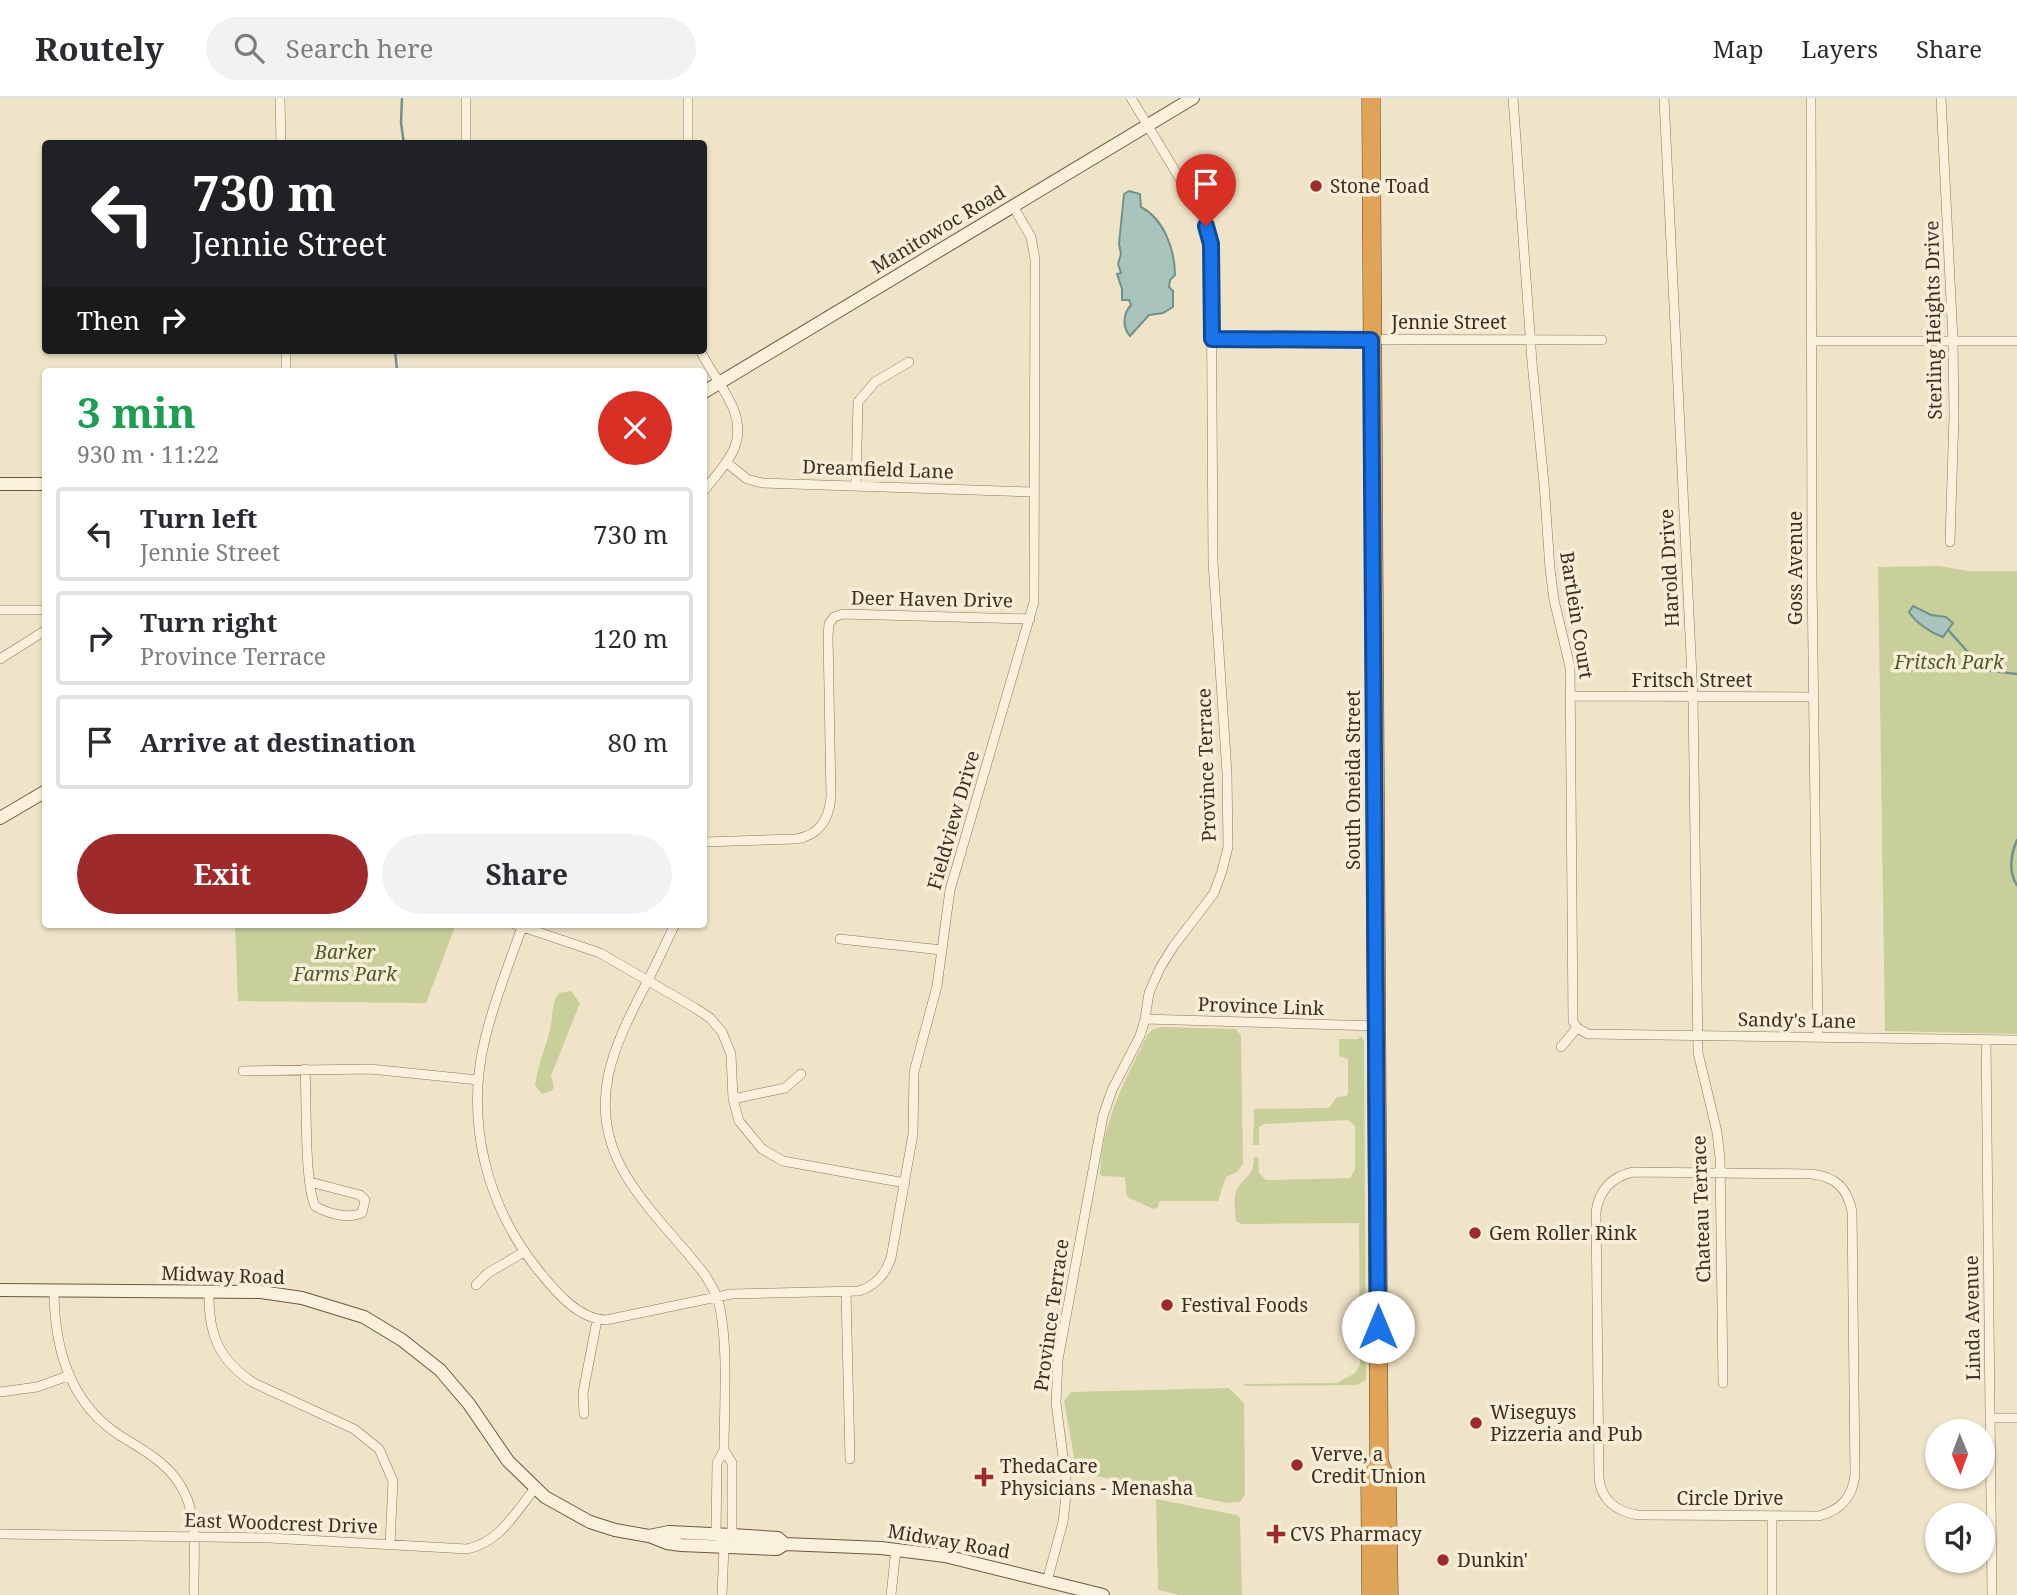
<!DOCTYPE html>
<meta charset="utf-8">
<style>
:root{--surface:#fff;--page:#f2f2f3;--text:#2b2b33;--muted:#7c7c81;--line:#e1e1e2;--accent:#9e2a2b}
body{margin:0;font-family:"Noto Serif",serif;background:var(--page);color:var(--text);height:100vh;display:flex;flex-direction:column;font-size:26px;white-space:nowrap}
*{box-sizing:border-box;margin:0}
p{font-size:23px;color:var(--muted)}
.icon{flex:none;width:38px;height:38px;fill:none;stroke:currentColor;stroke-width:2;stroke-linecap:round;stroke-linejoin:round}
.map{position:relative;flex:1;overflow:hidden}
.drawer{position:absolute;left:42px;top:270px;width:665px;height:560px;display:flex;flex-direction:column;background:var(--surface);border-radius:7px;box-shadow:0 2px 5px #0004}
.drawer>*{flex:none}
.guide{position:absolute;left:42px;top:42px;width:665px;height:214px;border-radius:7px;box-shadow:0 2px 5px #0004;background:#202124;color:#fff;overflow:hidden}
.needle{width:46px;rotate:179deg}
.tools{position:absolute;left:1925px;top:1321px;display:grid;gap:14px}
.tools a{display:grid;place-items:center;width:70px;height:70px;border-radius:50%;background:var(--surface);box-shadow:0 2px 5px #0004;font-size:35px}
.pin{position:absolute;display:grid;place-items:center;width:60px;height:60px;color:#fff;margin:-72px -30px;border-radius:50% 50% 50% 0;rotate:-45deg;box-shadow:0 0 7px #0007}
.pin .icon{rotate:45deg}
.me{position:absolute;width:77px;margin:-38px;rotate:0deg;stroke-linejoin:round;filter:drop-shadow(0 0 5px #0008)}
.turn{display:flex;align-items:center;gap:24px;height:147px;padding:0 35px;font-size:32px}
.turn .icon{width:91px;height:91px;stroke-width:2.5}
.turn b{display:block;font-size:49px;line-height:60px}
.then{display:flex;align-items:center;height:66px;padding:0 35px;background:#0003;gap:14px;font-size:26px}
.round{display:grid;place-items:center;flex:none;width:74px;height:74px;border-radius:37px;background:var(--page)}
.summary{display:flex;align-items:center;justify-content:space-between;height:119px;padding:0 35px}
h1{font-size:42px;font-weight:700;line-height:52px;color:#1e9e55}
.button{display:flex;gap:14px;margin-top:auto;padding:14px 35px}
.button a{flex:1;height:80px;border-radius:42px;background:var(--accent);color:#fff;font-size:28px;font-weight:700;line-height:80px;text-align:center}
.button a+a{background:var(--page);color:var(--text)}
ul{padding:0;list-style:none}
li{display:flex;align-items:center;gap:21px;height:94px;margin:0 14px 10px;padding:0 21px;border:4px solid var(--line);border-radius:7px}
li div{flex:1}
li b{display:block;font-size:26px}
li em{font-style:normal}
header{display:flex;align-items:center;gap:42px;box-sizing:border-box;height:98px;padding:0 35px;background:var(--surface);border-bottom:2px solid var(--line)}
header strong{font-size:33px}
nav{display:flex;gap:38px;margin-inline-start:auto;font-size:24px}
.search{width:490px;height:63px;background:var(--page);display:flex;align-items:center;gap:18px;box-sizing:border-box;padding:0 24px;border-radius:38px;color:var(--muted);font-size:26px}
.map>svg:first-child{display:block}
.green{fill:#c9cf9b}
.water{fill:#a9c4bc;stroke:#6f938a;stroke-width:2}
.lines{fill:none;stroke-linecap:round;stroke-linejoin:round}
.stream{stroke:#6f938a;stroke-width:2.5}
.street-casing{stroke:#8d765c;stroke-width:10}
.secondary-casing{stroke:#6f573f;stroke-width:14}
.highway-casing{stroke:#5b4430;stroke-width:19}
.street{stroke:#faf1dc;stroke-width:9}
.secondary{stroke:#faf1dc;stroke-width:12}
.highway{stroke:#e0a458;stroke-width:18}
.route-casing{stroke:#114b97;stroke-width:18}
.route{stroke:#1a73e8;stroke-width:12}
.poi-dot{fill:#9e2a2b;stroke:#f7eed8;stroke-width:2.5}
.labels{text-anchor:middle;dominant-baseline:central;stroke-width:7;stroke-linejoin:round;paint-order:stroke}
.poi-label{font-size:19px;fill:#3d2e20;stroke:#f7eed8;text-anchor:start}
.street-label{font-size:19px;fill:#3d2e20;stroke:#f7eed8}
.park-label{font-size:19px;font-style:italic;fill:#4d5a26;stroke:#f7eed8}
</style>
<header>
<strong>Routely</strong>
<div class="search"><svg class="icon" aria-label="search" viewBox="0 0 24 24"><circle cx="10" cy="10" r="6"/><path d="M15 15l6 6"/></svg>Search here</div>
<nav><a>Map</a><a>Layers</a><a>Share</a></nav>
</header>
<div class="map">
<svg width="2017" height="1497" viewBox="0 0 2017 1497">
<rect width="100%" height="100%" fill="#f0e4c8"/>
<path class="green" d="M1939 468 1968 473H2017V936L1885 933 1878 469Z
M235 826H456L426 905 238 903Z
M571 893 580 905 551 978 554 989 552 993 542 996 535 987C538 966 545 951 550 932 553 919 551 905 559 895Z
M1160 929 1236 931 1241 938 1243 1066 1237 1074 1226 1079 1218 1103H1159L1158 1109 1154 1111 1129 1100 1126 1096 1125 1079 1102 1078 1100 1076C1101 1026 1126 980 1148 936L1152 932Z
M1361 938 1364 943 1366 1282 1356 1287 1246 1288 1243 1286 1337 1285 1355 1275 1360 1267 1359 1125 1241 1126 1236 1123C1235 1114 1233 1102 1236 1094 1242 1078 1254 1081 1254 1059H1258L1259 1075 1266 1082 1350 1080 1355 1072V1028L1348 1022 1264 1026 1259 1029V1047H1253L1254 1011 1329 1010 1337 999 1346 998 1348 996V961L1339 958V941H1358Z
M1229 1290 1244 1305 1245 1396 1240 1404 1227 1405 1082 1375 1076 1370 1064 1303 1071 1294Z
M1156 1401 1236 1417 1240 1420 1242 1497H1179L1158 1492Z"/>
<path class="water" d="M1129 93 1140 96 1141 109C1164 121 1175 152 1175 177L1170 182 1169 189 1173 193V209L1163 215 1149 217 1130 238C1122 229 1123 216 1131 207L1129 202H1122V191L1117 176 1121 175 1118 166 1121 156 1119 146 1124 96Z
M1913 508 1931 517 1946 519 1953 525 1943 539C1931 535 1916 525 1909 514Z"/>
<g class="lines">
<path class="stream" d="M402 0 401 25 404 46
M395 252 397 273
M1949 533 1984 572 2017 576
M2017 742C2011 755 2008 774 2017 787"/>
<g class="street-casing">
<path id="street" d="M280 0 281 46
M688 0V46
M1513 0 1532 264 1544 385 1550 471 1554 502 1570 569 1573 923 1577 930
M1664 0 1693 599 1698 955 1717 1034 1720 1060 1723 1285
M1811 0 1812 479 1818 940
M1941 0 1953 243 1954 318 1950 444
M466 46V0
M1212 241 1602 242
M1812 243H2017
M286 252V273
M700 252C714 283 751 316 733 353 726 368 713 380 704 393
M726 364 747 381 762 385 1034 394
M856 388 858 304 875 284 909 264
M0 512H46
M0 561 46 532
M1571 598 1814 599
M704 744 796 741C820 737 829 721 831 699L828 538 829 526 834 519 843 516 1030 521
M514 826 600 855 695 910 710 920 722 934 731 956 733 1001 739 1023 762 1051 783 1063 905 1085
M675 826C666 845 657 865 647 884 614 948 584 1006 625 1076 647 1113 680 1144 705 1177 710 1185 715 1193 718 1202 729 1243 724 1308 724 1352L732 1365V1437L724 1449 722 1497
M522 829C509 866 494 903 485 941 465 1023 486 1108 539 1173 555 1193 578 1221 606 1222L731 1196 859 1193C876 1187 885 1177 891 1160L913 1036 914 974 937 888 950 792 1034 504 1035 161 1031 139 1013 108
M840 841 942 852
M1145 921 1376 928
M1577 930 1588 936 2017 942
M1986 942 1992 1497
M1561 949 1577 930
M305 971C307 1002 304 1083 315 1108 328 1116 349 1121 362 1115L365 1102 360 1097 310 1084
M243 973 370 971 478 982
M733 1001 785 990 801 976
M1633 1074 1812 1076C1836 1079 1847 1090 1852 1113L1855 1376C1853 1399 1841 1412 1819 1418L1638 1417C1617 1414 1601 1402 1599 1380L1596 1114C1599 1092 1611 1079 1633 1074Z
M476 1187 488 1175 524 1154
M54 1192C54 1248 69 1304 119 1337 145 1353 172 1367 185 1396 199 1425 193 1466 194 1497
M209 1194C208 1235 218 1262 254 1285L354 1331 379 1351 393 1383 390 1446
M846 1194 850 1361
M0 1294 37 1289 68 1278
M584 1316 583 1295 597 1222
M1991 1320H2017
M1772 1418V1497
M0 1436 270 1440 467 1451C499 1445 516 1414 535 1390
M720 1441 716 1436 717 1365 724 1352
M1047 1483 1063 1424 1067 1389 1056 1305 1058 1262 1103 1018 1112 992 1140 938 1145 921 1149 895 1160 870 1173 849 1214 795 1222 773 1228 749 1227 675 1213 464 1211 146 1203 119 1131 0
M891 1497 896 1451"/>
</g>
<g class="secondary-casing">
<path id="secondary" d="M704 294 1193 0
M0 386H46
M0 720 46 693
M0 1192 261 1194 302 1200 364 1219 402 1242 440 1272 469 1306 508 1363 545 1399 590 1424 615 1432 649 1438 667 1445 681 1447 777 1451 785 1446 881 1450 945 1458 1103 1497
M649 1438 669 1434 732 1437 778 1440 785 1446"/>
</g>
<g class="highway-casing">
<path id="highway" d="M1371 0 1379 1363 1387 1384 1389 1497
M1371 1497 1370 1381 1371 1374 1379 1363"/>
</g>
<use href="#street" class="street"/>
<use href="#secondary" class="secondary"/>
<use href="#highway" class="highway"/>
</g>
<g class="lines">
<g class="route-casing">
<path id="route" d="M1206 128 1211 146 1212 241 1371 242 1378 1229"/>
</g>
<use href="#route" class="route"/>
</g>
<g class="poi-dot">
<circle cx="1316" cy="88" r="7"/>
<circle cx="1475" cy="1135" r="7"/>
<circle cx="1167" cy="1207" r="7"/>
<circle cx="1476" cy="1325" r="7"/>
<circle cx="1297" cy="1367" r="7"/>
<path d="M980.5 1368.5h7v7h7v7h-7v7h-7v-7h-7v-7h7z"/>
<path d="M1272.5 1425.5h7v7h7v7h-7v7h-7v-7h-7v-7h7z"/>
<circle cx="1443" cy="1462" r="7"/>
</g>
<g class="labels">
<g class="poi-label">
<text x="1330" y="88">Stone Toad</text>
<text x="1489" y="1135">Gem Roller Rink</text>
<text x="1181" y="1207">Festival Foods</text>
<text x="1490" y="1314">Wiseguys<tspan x="1490" dy="22">Pizzeria and Pub</tspan></text>
<text x="1311" y="1356">Verve, a<tspan x="1311" dy="22">Credit Union</tspan></text>
<text x="1000" y="1368">ThedaCare<tspan x="1000" dy="22">Physicians - Menasha</tspan></text>
<text x="1290" y="1436">CVS Pharmacy</text>
<text x="1457" y="1462">Dunkin'</text>
</g>
<g class="street-label">
<text transform="translate(938 131) rotate(-31)">Manitowoc Road</text>
<text transform="translate(1933 222) rotate(-91)">Sterling Heights Drive</text>
<text x="1449" y="224">Jennie Street</text>
<text transform="translate(878 371) rotate(2)">Dreamfield Lane</text>
<text transform="translate(1669 470) rotate(-93)">Harold Drive</text>
<text transform="translate(1795 470) rotate(-90)">Goss Avenue</text>
<text transform="translate(932 501) rotate(1)">Deer Haven Drive</text>
<text transform="translate(1577 517) rotate(81)">Bartlein Court</text>
<text x="1692" y="582">Fritsch Street</text>
<text transform="translate(1206 667) rotate(-92)">Province Terrace</text>
<text transform="translate(1353 682) rotate(-90)">South Oneida Street</text>
<text transform="translate(953 722) rotate(-74)">Fieldview Drive</text>
<text transform="translate(1261 908) rotate(2)">Province Link</text>
<text transform="translate(1797 922) rotate(1)">Sandy's Lane</text>
<text transform="translate(1701 1111) rotate(-92)">Chateau Terrace</text>
<text transform="translate(223 1177) rotate(2)">Midway Road</text>
<text transform="translate(1051 1217) rotate(-82)">Province Terrace</text>
<text transform="translate(1972 1220) rotate(-91)">Linda Avenue</text>
<text x="1730" y="1400">Circle Drive</text>
<text transform="translate(281 1425) rotate(2)">East Woodcrest Drive</text>
<text transform="translate(949 1443) rotate(10)">Midway Road</text>
</g>
<g class="park-label">
<text x="1949" y="564">Fritsch Park</text>
<text x="345" y="854">Barker<tspan x="345" dy="22">Farms Park</tspan></text>
</g>
</g>
</svg>
<div class="tools">
<a><svg class="needle" viewBox="-14 -14 28 28"><path d="M0-13l5 13h-10z" fill="#e53935"/><path d="M0 13l5-13h-10z" fill="#7c7c81"/></svg></a>
<a><svg class="icon" aria-label="sound" viewBox="0 0 24 24"><path d="M4 9h4l5-4v14l-5-4H4zM17 9q2 3 0 6"/></svg></a>
</div>
<div class="pin" style="left:1206px;top:128px;background:#d93025"><svg class="icon" aria-label="arrive" viewBox="0 0 24 24"><path d="M6 21V4h12l-3 4 3 4H6"/></svg></div>
<svg class="me" style="left:1378px;top:1229px" viewBox="-20 -20 40 40"><circle r="19" fill="#fff"/><path d="M0-13L10 11 0 6-10 11z" fill="#1a73e8"/></svg>
<div class="guide">
<div class="turn"><svg class="icon" aria-label="left" viewBox="0 0 24 24"><path d="M17 20v-9H6M10 6l-5 5 5 5"/></svg><div><b>730 m</b>Jennie Street</div></div>
<div class="then">Then<svg class="icon" aria-label="right" viewBox="0 0 24 24"><path d="M7 20v-9h11M14 6l5 5-5 5"/></svg></div>
</div>
<section class="drawer">
<div class="summary"><div><h1>3 min</h1><p>930 m · 11:22</p></div><a class="round" style="background:#d93025;color:#fff"><svg class="icon" aria-label="close" viewBox="0 0 24 24"><path d="M6 6l12 12M18 6L6 18"/></svg></a></div>
<ul>
<li><svg class="icon" aria-label="left" viewBox="0 0 24 24"><path d="M17 20v-9H6M10 6l-5 5 5 5"/></svg><div><b>Turn left</b><p>Jennie Street</p></div><em>730 m</em></li>
<li><svg class="icon" aria-label="right" viewBox="0 0 24 24"><path d="M7 20v-9h11M14 6l5 5-5 5"/></svg><div><b>Turn right</b><p>Province Terrace</p></div><em>120 m</em></li>
<li><svg class="icon" aria-label="arrive" viewBox="0 0 24 24"><path d="M6 21V4h12l-3 4 3 4H6"/></svg><div><b>Arrive at destination</b></div><em>80 m</em></li>
</ul>
<div class="button"><a>Exit</a><a>Share</a></div>
</section>
</div>
